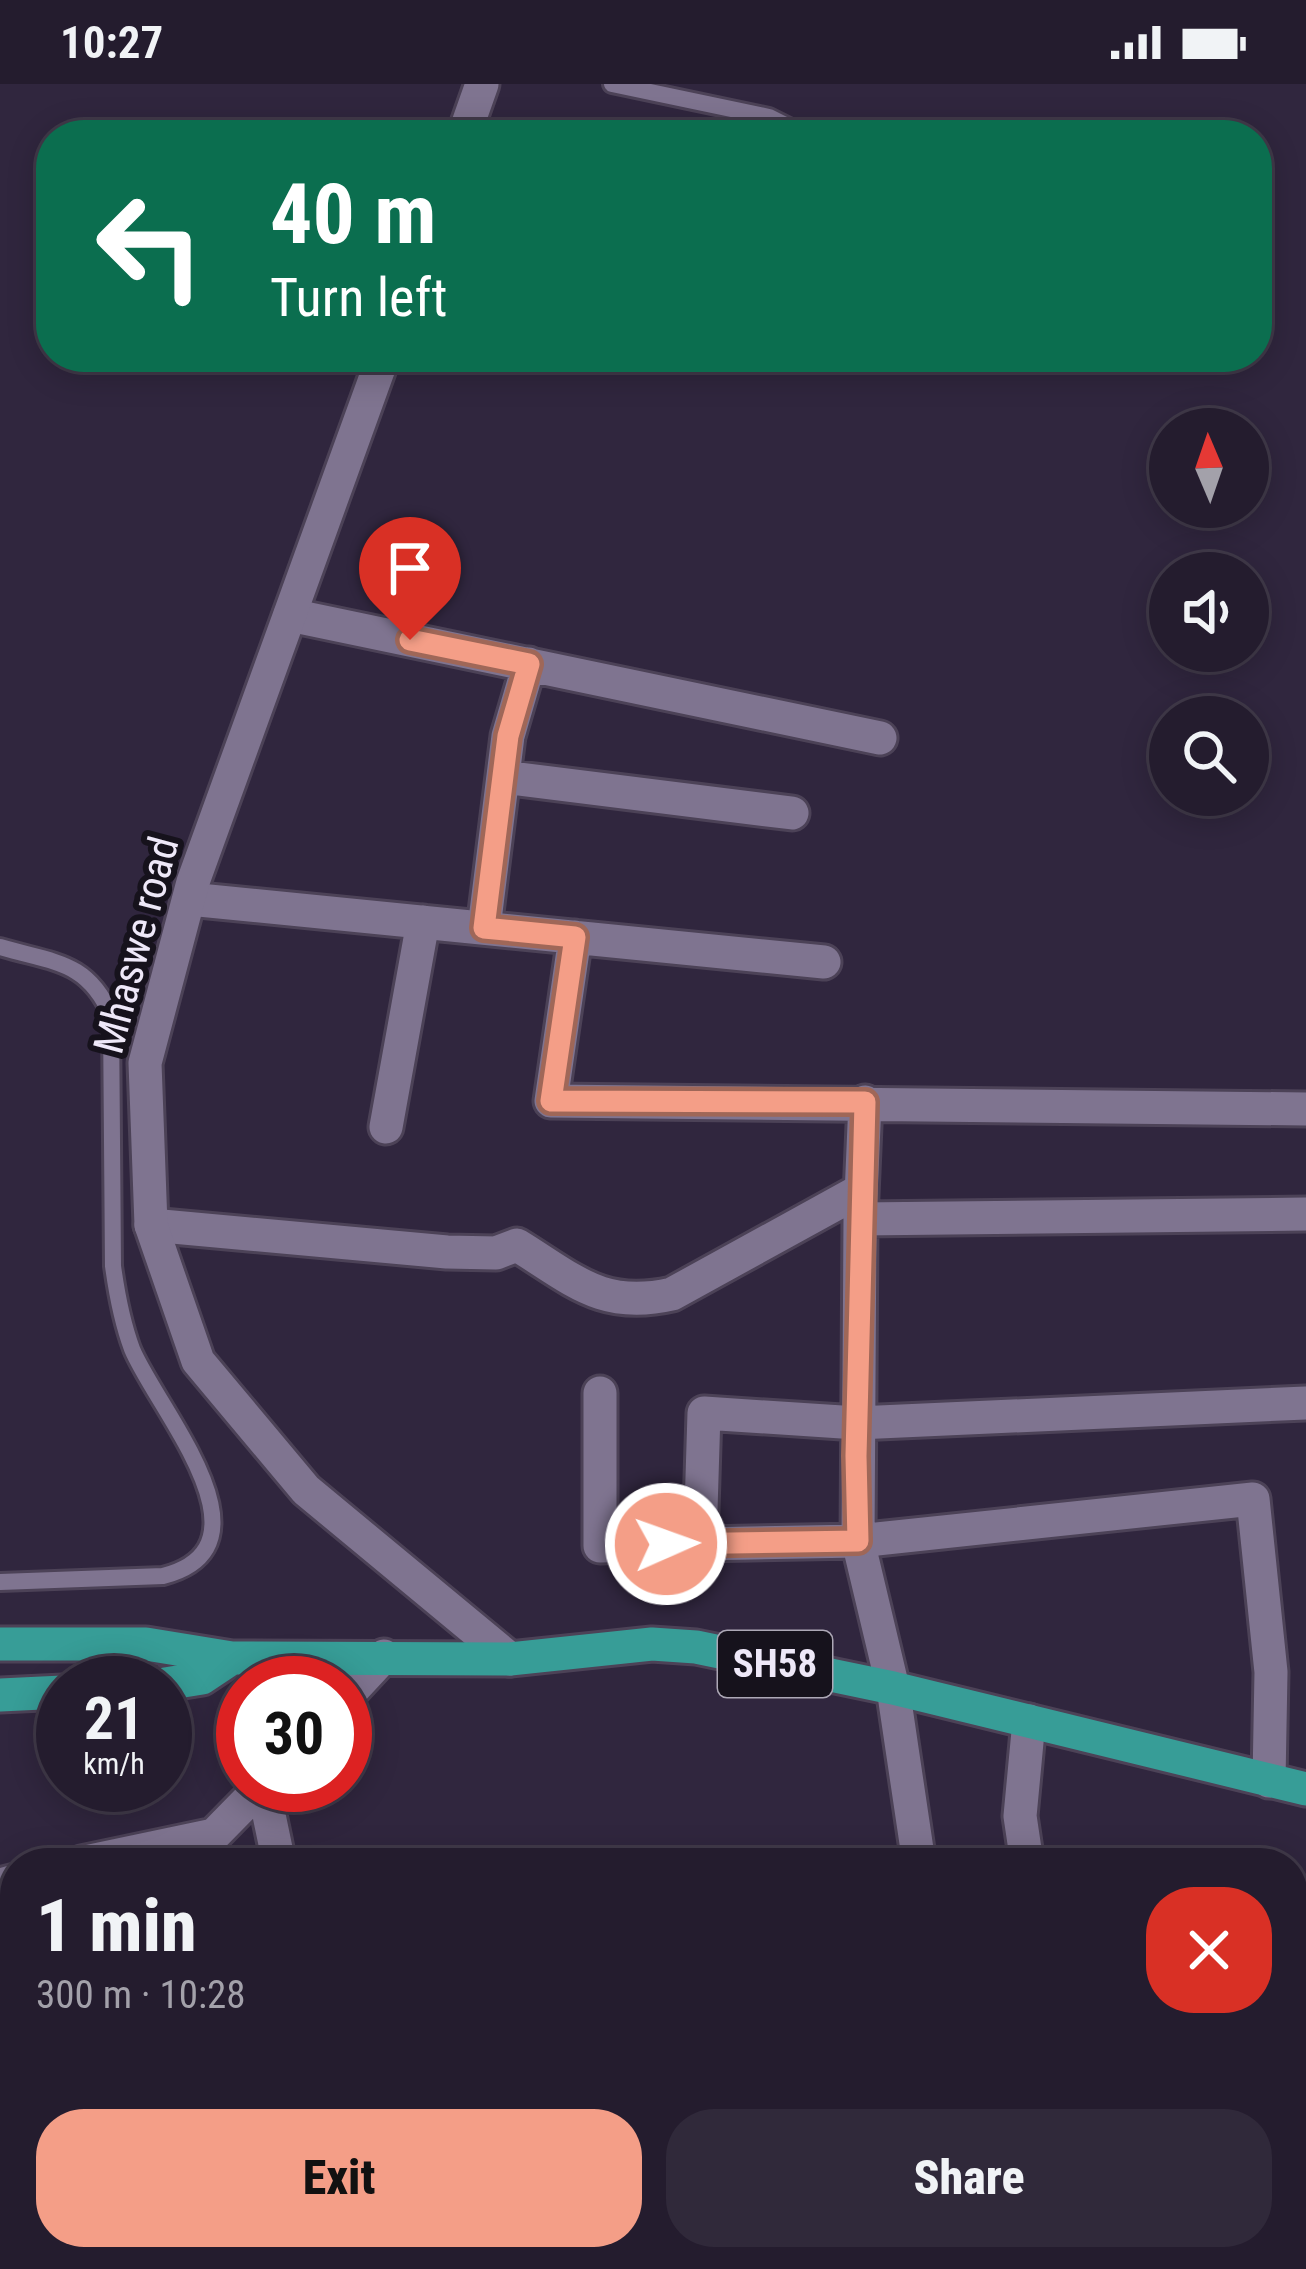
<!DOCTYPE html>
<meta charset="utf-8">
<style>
:root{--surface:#241c2e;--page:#30293a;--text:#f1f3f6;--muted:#a3a1aa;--line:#413a4a;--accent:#f49e87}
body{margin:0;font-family:"Roboto Condensed",sans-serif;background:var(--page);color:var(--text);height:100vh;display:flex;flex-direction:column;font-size:45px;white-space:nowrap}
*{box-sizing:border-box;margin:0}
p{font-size:39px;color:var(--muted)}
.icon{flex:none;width:66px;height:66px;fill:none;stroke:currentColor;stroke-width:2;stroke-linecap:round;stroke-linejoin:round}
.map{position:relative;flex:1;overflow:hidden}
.panel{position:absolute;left:0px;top:1764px;width:1308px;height:423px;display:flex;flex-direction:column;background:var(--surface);border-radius:48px 48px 0 0;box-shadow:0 6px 30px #0003,0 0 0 3px var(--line)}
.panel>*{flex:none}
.hud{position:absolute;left:36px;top:36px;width:1236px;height:252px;border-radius:48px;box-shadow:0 6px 30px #0003,0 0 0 3px var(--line);background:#0b6e4f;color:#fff;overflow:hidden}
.needle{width:78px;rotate:358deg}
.tools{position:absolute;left:1149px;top:324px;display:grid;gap:24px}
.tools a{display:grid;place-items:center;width:120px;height:120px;border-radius:50%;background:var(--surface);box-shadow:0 6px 30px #0003,0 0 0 3px var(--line);font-size:60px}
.speed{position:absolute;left:36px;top:1572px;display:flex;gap:24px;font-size:60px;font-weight:700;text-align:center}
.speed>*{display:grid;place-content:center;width:156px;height:156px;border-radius:50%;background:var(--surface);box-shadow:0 6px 30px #0003,0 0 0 3px var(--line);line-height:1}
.speed small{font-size:30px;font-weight:400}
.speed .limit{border:18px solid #d22;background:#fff;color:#111}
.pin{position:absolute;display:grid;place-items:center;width:102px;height:102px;color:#fff;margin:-123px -51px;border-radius:50% 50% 50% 0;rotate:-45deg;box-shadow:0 0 12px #0007}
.pin .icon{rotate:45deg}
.me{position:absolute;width:132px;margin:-66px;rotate:88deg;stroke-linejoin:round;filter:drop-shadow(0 0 9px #0008)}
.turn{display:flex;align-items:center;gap:42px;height:252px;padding:0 36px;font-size:54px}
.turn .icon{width:156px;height:156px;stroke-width:2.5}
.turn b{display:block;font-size:84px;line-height:102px}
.round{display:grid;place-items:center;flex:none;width:126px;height:126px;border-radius:48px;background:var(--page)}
.summary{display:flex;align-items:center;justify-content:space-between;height:204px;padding:0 36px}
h1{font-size:72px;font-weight:800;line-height:90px}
.button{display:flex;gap:24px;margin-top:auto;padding:24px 36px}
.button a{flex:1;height:138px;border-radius:48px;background:var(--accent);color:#111;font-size:48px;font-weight:800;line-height:138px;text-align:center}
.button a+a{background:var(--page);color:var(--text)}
.status{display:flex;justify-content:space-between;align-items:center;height:84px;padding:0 60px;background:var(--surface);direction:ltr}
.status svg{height:33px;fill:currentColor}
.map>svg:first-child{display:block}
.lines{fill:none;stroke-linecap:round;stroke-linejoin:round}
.service-casing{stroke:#4c4257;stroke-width:22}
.minor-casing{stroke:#4c4257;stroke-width:39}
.tertiary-casing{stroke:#4c4257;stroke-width:39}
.primary-casing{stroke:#4c4257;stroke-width:39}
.service{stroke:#7f7490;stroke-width:16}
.minor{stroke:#7f7490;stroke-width:33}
.tertiary{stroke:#7f7490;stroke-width:33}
.primary{stroke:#379d97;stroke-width:33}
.route-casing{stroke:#9f6758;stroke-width:30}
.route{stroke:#f49e87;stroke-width:21}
.labels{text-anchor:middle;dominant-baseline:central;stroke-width:12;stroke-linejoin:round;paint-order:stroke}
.shield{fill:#16121c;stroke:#ada8b6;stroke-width:3}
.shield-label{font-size:39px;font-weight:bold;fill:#eee8f8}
.street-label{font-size:42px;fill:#eee8f8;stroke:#16121c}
</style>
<div class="status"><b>10:27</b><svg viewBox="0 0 49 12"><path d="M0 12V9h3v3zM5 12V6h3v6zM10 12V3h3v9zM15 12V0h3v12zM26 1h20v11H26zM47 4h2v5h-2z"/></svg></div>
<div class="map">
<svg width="1306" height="2185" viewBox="0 0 1306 2185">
<rect width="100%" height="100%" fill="#30263e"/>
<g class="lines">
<g class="service-casing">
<path id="service" d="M612 0 769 33 805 51
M0 863C53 879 87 876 111 931L113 1182C117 1211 122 1238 132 1265 156 1324 280 1462 163 1492L0 1498"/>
</g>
<g class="minor-casing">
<path id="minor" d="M290 531 880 654
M503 693 792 729
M189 815 824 878
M484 844 508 652 529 580
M575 853 551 1017 1306 1025
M865 1018 860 1135 858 1457 893 1604 919 1779
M386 1043 423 838
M860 1135 1306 1130
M151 1141 447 1168 496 1169 517 1161C574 1196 602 1226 672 1210L861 1106
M600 1309V1462L858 1457 1253 1415 1271 1588 1269 1697
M700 1458 704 1329 857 1339 1306 1319
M345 1614 384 1572
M263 1702 279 1779
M81 1779 214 1751
M199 1779 214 1751 263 1701
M1027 1779 1020 1732 1029 1637
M0 1801 15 1797
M1293 1836 1306 1835
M938 2172 939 2185
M5 2185 85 2181 87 2172
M430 2185 431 2172
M702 2185V2172
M1123 2185 1144 2177 1143 2172"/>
</g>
<g class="tertiary-casing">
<path id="tertiary" d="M464 51 482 0
M383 273 193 798 145 979 151 1141 198 1277 306 1406 510 1575"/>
</g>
<g class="primary-casing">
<path id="primary" d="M0 1560H146L232 1574 510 1575 652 1560 696 1563 893 1604 1306 1705
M165 1600 202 1594 232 1574
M0 1611 63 1608"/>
</g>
<use href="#service" class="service"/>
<use href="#minor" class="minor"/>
<use href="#tertiary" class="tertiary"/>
<use href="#primary" class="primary"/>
</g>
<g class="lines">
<g class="route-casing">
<path id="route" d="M410 556 529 580 508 652 484 844 575 853 551 1017 865 1018 856 1372 858 1457 666 1460"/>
</g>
<use href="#route" class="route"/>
</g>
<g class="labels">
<rect class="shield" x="718" y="1547" width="114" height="66" rx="9"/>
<g class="shield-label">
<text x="775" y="1580">SH58</text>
</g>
<g class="street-label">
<text transform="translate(136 861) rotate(-75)">Mhaswe road</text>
</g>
</g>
</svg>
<div class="tools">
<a><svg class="needle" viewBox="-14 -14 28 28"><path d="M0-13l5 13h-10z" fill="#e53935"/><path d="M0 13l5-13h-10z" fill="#a3a1aa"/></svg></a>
<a><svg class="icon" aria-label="sound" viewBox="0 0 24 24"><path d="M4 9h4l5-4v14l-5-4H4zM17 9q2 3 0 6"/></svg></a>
<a><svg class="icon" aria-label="search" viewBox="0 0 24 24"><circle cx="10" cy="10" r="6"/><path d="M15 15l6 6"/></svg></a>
</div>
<div class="speed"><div>21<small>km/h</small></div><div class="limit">30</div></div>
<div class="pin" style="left:410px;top:556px;background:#d93025"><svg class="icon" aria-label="arrive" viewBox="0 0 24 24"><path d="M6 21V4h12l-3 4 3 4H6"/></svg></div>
<svg class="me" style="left:666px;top:1460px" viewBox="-20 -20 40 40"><circle r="17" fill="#f49e87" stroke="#fff" stroke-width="3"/><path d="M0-11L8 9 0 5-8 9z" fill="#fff"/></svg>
<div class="hud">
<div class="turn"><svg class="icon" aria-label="left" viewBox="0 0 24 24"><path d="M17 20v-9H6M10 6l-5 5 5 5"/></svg><div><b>40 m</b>Turn left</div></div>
</div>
<section class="panel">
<div class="summary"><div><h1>1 min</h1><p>300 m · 10:28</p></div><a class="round" style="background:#d93025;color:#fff"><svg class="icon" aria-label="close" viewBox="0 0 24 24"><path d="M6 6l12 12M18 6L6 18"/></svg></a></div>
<div class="button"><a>Exit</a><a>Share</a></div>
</section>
</div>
